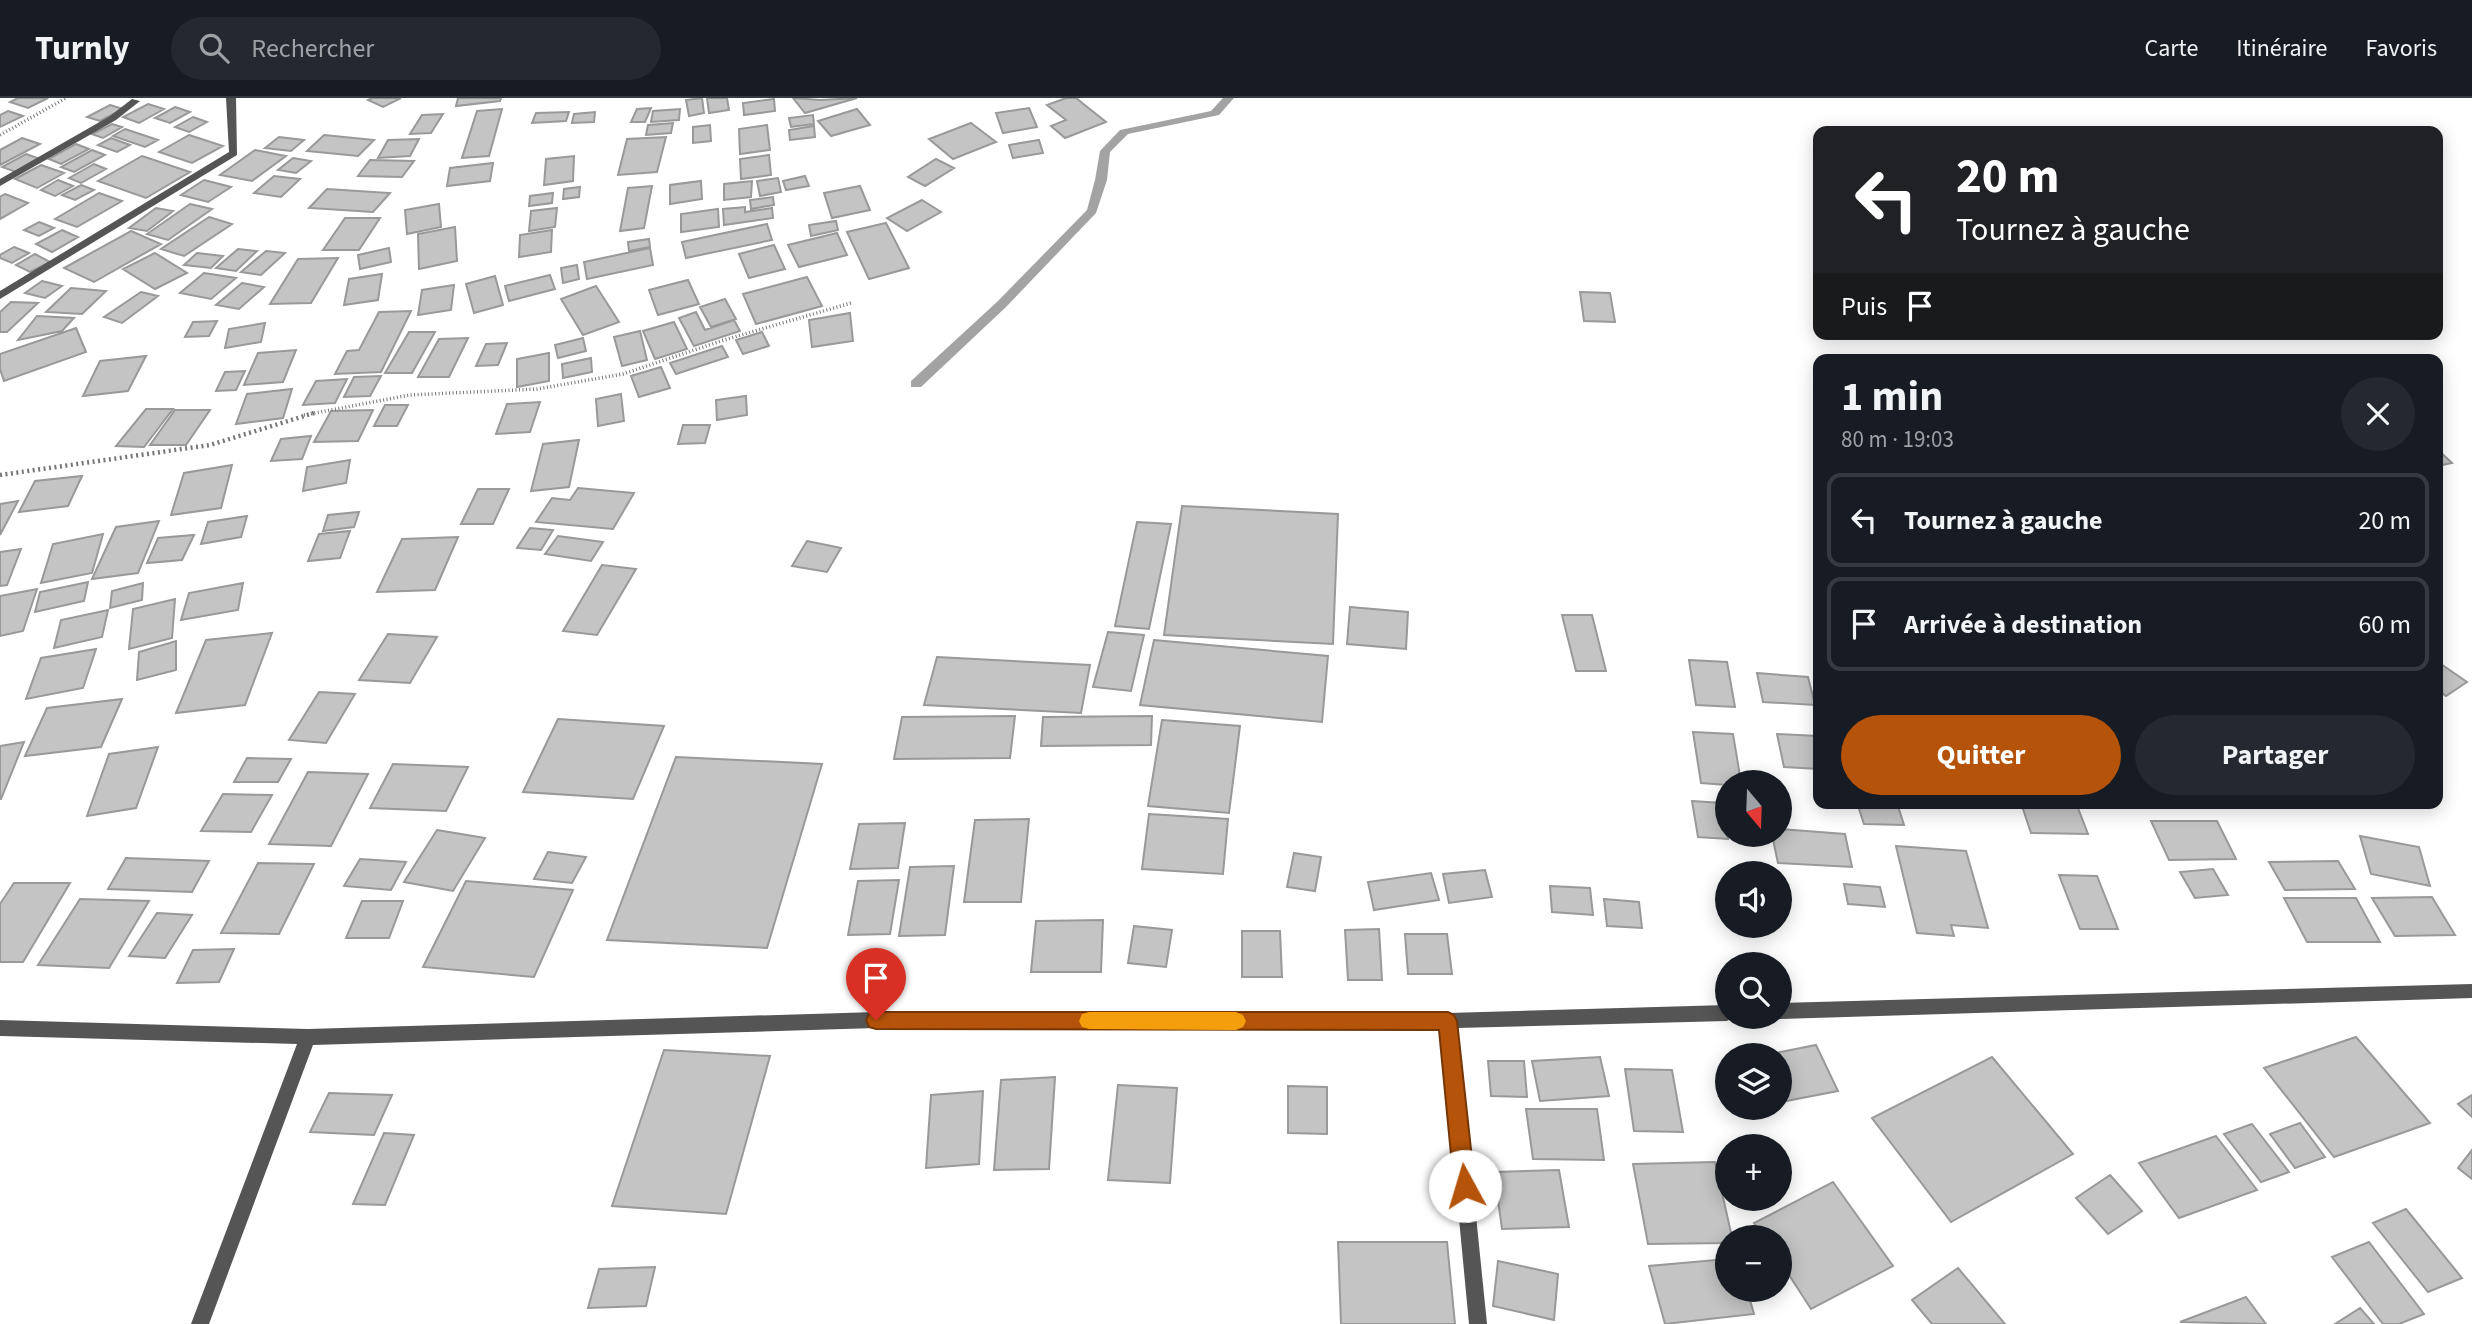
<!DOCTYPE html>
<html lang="fr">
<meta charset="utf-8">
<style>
:root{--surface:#171b24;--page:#242831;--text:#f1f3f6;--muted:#9ea1a6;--line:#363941;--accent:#b45309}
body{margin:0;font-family:"Source Sans 3",sans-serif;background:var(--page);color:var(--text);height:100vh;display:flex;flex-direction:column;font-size:26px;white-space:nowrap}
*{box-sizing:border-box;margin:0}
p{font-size:23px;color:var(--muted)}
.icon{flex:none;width:38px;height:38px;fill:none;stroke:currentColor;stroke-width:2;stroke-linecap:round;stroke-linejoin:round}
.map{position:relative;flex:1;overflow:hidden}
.panel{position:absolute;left:1813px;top:256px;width:630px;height:455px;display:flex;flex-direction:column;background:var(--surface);border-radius:14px;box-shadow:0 4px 18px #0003}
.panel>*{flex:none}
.top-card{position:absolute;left:1813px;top:28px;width:630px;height:214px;border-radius:14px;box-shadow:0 4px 18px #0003;background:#202124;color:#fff;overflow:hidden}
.needle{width:46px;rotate:161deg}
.fabs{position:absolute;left:1715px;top:672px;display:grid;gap:14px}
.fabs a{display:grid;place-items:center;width:77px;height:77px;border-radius:50%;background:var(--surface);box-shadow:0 4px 18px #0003;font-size:35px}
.pin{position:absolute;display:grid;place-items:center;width:60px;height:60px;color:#fff;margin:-72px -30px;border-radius:50% 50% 50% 0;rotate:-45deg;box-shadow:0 0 7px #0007}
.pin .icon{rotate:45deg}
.me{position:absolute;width:77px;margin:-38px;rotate:354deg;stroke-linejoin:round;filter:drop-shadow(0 0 5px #0008)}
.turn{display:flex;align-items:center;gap:24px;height:147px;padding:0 28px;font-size:32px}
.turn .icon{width:91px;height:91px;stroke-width:2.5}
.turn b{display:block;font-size:49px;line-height:60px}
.then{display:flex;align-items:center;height:66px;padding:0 28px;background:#0003;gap:14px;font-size:26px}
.round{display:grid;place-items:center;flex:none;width:74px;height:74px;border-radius:37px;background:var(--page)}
.summary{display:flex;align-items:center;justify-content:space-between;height:119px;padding:0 28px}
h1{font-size:42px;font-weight:700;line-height:52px}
.button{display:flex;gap:14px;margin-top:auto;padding:14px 28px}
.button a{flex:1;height:80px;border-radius:42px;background:var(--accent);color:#fff;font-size:28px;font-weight:700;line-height:80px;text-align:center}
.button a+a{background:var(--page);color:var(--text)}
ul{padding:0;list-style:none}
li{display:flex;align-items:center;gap:21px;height:94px;margin:0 14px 10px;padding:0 14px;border:4px solid var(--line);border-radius:14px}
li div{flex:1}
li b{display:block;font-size:26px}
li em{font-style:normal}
header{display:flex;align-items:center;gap:42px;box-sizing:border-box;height:98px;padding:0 35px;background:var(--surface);border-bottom:2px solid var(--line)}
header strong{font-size:33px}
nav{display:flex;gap:38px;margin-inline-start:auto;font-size:24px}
.search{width:490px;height:63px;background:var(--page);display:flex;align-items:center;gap:18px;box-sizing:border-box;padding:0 24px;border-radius:38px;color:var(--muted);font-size:26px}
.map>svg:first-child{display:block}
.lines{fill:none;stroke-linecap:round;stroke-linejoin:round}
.stream{fill:#a3a3a3;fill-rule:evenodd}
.building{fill:#c4c4c4;stroke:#999;stroke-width:2}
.path-far1{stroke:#777;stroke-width:3.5;stroke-dasharray:1 2.5;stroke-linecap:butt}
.path{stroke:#777;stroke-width:4.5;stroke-dasharray:2 3.5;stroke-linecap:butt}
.street{fill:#555;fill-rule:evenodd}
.route{fill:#b45309;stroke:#753606;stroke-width:2}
.slow{fill:#f59e0b}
</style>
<header>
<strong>Turnly</strong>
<div class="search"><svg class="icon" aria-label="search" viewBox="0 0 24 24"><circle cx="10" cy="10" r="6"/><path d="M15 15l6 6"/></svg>Rechercher</div>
<nav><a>Carte</a><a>Itinéraire</a><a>Favoris</a></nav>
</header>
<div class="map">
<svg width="2472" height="1226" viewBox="0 0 2472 1226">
<rect width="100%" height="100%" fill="#fff"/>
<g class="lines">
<path class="stream" d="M1223 0H1234L1219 17 1128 36 1110 54 1107 82 1096 115 1006 209 921 289H911V283L998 203 1087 112 1095 82 1100 53 1120 32 1211 13Z"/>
</g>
<path class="building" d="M18 0H48L28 10 10 4Z
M372 0H401L383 9 368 2Z
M458 0H501L500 3 456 8Z
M702 0 704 15 689 18 686 2Z
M707 0H727L729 12 709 15Z
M793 0 820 2 857 0 805 15Z
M1066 0H1076L1106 24 1065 40 1051 28 1066 22 1047 7Z
M774 1 775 13 744 17 743 5Z
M148 6 164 11 139 25 123 19Z
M110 7 123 11 100 23 87 19Z
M175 9 190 14 170 25 155 20Z
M651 10 645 24H631L637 11Z
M1029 10 1037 29 1003 35 996 15Z
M502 11 489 58 462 60 477 13Z
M680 11 679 22 651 24 653 13Z
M857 11 870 27 831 38 818 23Z
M8 13 23 18 0 29V17Z
M569 14 566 23 532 25 536 15Z
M595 14 594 24 572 25 574 16Z
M443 16 431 35 410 36 422 17Z
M813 17 814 26 791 29 789 20Z
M193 19 207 24 189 34 175 29Z
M673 25 671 35 646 37 648 27Z
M971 25 996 44 953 61 929 41Z
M112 26 122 29 103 40 92 36Z
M710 27 711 43 693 45V29Z
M767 27 770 52 740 56 739 31Z
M814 28 815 39 790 42 789 32Z
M125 31 158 42 145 49 113 38Z
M189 37 223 48 192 65 159 54Z
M324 37 374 42 358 58 307 53Z
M279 39 304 42 291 53 265 50Z
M666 39 657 74 618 77 627 41Z
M22 40 40 46 0 67V52Z
M111 40 130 47 117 54 98 47Z
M419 41 410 58 378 60 388 42Z
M1039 42 1043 55 1013 60 1009 47Z
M76 46 89 51 61 66 49 61Z
M92 52 105 57 74 74 61 69Z
M255 52 286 58 252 83 220 77Z
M26 56 40 61 16 74 2 69Z
M769 57 771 77 741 81 740 61Z
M142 58 190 74 146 100 98 83Z
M574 58 573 83 544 87 546 61Z
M293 60 311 63 296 75 278 72Z
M936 61 954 70 925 88 908 79Z
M370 62 414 63 402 79 358 78Z
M493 65 490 83 447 88 450 70Z
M94 66 106 71 81 85 69 80Z
M41 67 64 75 37 90 15 81Z
M274 78 300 81 281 99 254 95Z
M805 78 809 88 786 92 783 83Z
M778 80 781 94 760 98 757 83Z
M58 82 73 88 55 98 41 92Z
M204 82 231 89 208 104 181 97Z
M701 83 702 101 670 106V87Z
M752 83 751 99 724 102V86Z
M81 87 94 92 75 102 62 97Z
M652 88 644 130 620 133 628 90Z
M860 88 870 112 832 120 824 95Z
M580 89 579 99 563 101 564 91Z
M327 91 390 95 373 114 309 110Z
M99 95 122 103 77 129 55 121Z
M553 95 552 105 529 108 530 98Z
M5 96 28 105 0 121V99Z
M773 99 774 107 751 111 750 102Z
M922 102 941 114 907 133 887 120Z
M190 106 212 111 168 142 147 136Z
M439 106 441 129 407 136 405 112Z
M745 109V114L772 110 773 120 724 127 723 111Z
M156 110 173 113 147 133 129 130Z
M557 110 555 129 529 133 531 113Z
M718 111 719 129 681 134V116Z
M209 119 232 126 184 158 161 151Z
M345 120H380L359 152H323Z
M836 123 838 132 811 138 809 127Z
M39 124 54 130 39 138 24 132Z
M886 125 909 170 869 181 847 134Z
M767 126 772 142 686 160 682 144Z
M455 129 457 163 419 171 418 136Z
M62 132 78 139 52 154 36 146Z
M552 132 551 154 519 159 520 137Z
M131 133 161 146 94 184 64 170Z
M837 135 847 157 799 169 788 147Z
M649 141 650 149 629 153 628 144Z
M774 147 785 171 749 180 739 156Z
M14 149 29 155 12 165 0 160V157Z
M389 150 391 164 360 171 358 157Z
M650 150 653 167 587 181 584 164Z
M238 151 257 153 236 173 216 170Z
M266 153 285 155 261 177 241 174Z
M155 155 187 175 155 191 123 171Z
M197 155 223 158 211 170 184 167Z
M35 156 50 164 30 174 16 167Z
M338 160 311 205 270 206 298 161Z
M577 167 579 181 563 185 561 170Z
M204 175 236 180 211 201 180 195Z
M382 176 378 202 344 207 349 181Z
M550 177 555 191 509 203 505 188Z
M495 178 503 207 474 215 466 186Z
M807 179 822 208 756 226 743 196Z
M688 182 699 206 658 217 649 192Z
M42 183 62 188 45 200 25 195Z
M242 185 264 189 239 211 216 207Z
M454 187 451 212 418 217 422 192Z
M596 188 619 224 583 237 561 201Z
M71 190 106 193 82 216 46 214Z
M141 194 158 198 122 225 104 219Z
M1580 194 1610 195 1615 224 1584 223Z
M725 201 736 221 711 229 700 209Z
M11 204 38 205 7 234H0V214Z
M411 213 381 274 335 276 347 253 359 252 379 214Z
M696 214 705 232 734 222 740 233 694 248 679 220Z
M850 215 853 243 812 249 809 222Z
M37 218 74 220 62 233 18 242Z
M217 223 209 238 185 239 193 224Z
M674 224 687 251 655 261 643 233Z
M265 225 261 244 225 250 229 231Z
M76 230 86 254 4 283 0 271V256Z
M640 233 647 262 622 268 614 239Z
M409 234H435L412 275H385Z
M762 234 769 248 743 256 736 242Z
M468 240 449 279H418L439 241Z
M583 240 586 253 558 260 555 247Z
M507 245 498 267 476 268 486 246Z
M722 248 728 259 676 276 670 265Z
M296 252 283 284 244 287 258 255Z
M549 255V283L517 289V261Z
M146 258 128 293 83 298 100 263Z
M591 260 592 274 563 280 562 266Z
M661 269 670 290 639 299 631 278Z
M245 273 236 292 216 293 225 274Z
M381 278 370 298 344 299 354 279Z
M347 281 335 305 303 307 316 283Z
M292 291 283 320 236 326 247 296Z
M621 296 624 323 598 328 596 301Z
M746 298 747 317 717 322 716 302Z
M540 304 530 334 496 336 507 306Z
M385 307H408L397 328H374Z
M146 311H173L144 349 116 348Z
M175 312H210L186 347H150Z
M373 312 358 343 314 344 331 313Z
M683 327H710L705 345 678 346Z
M311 338 302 361 271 363 281 341Z
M579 342 569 389 531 393 543 346Z
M2438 352 2452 365 2438 368Z
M350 362 346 385 303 393 307 369Z
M232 367 221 410 171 417 184 375Z
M82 378 68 408 19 414 35 383Z
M578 390 634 395 613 431 536 424 552 400 570 402Z
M478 391H509L493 426H461Z
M18 403 0 437V406Z
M1182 408 1338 416 1333 546 1164 537Z
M359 414 354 429 323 433 328 417Z
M247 418 241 439 201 446 208 424Z
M159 423 138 475 92 481 116 429Z
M1137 424 1171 426 1149 531 1115 528Z
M530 430 553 432 541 452 517 450Z
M350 433 340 460 308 463 319 436Z
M103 436 92 475 41 485 53 446Z
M194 437 182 462 147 465 158 440Z
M558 438 603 444 591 463 545 456Z
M458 439 435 492 377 494 402 441Z
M807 443 841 450 827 474 792 468Z
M21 451 7 487 0 488V454Z
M602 467 636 471 597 537 563 533Z
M88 484 84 503 35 514 40 494Z
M143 485 142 502 110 510 112 493Z
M243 485 238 512 181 522 189 495Z
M37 491 23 533 0 538V498Z
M175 501 172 540 129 551 133 511Z
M1350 509 1408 514 1406 551 1347 546Z
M108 512 102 539 54 550 61 522Z
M1562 517H1592L1606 573H1576Z
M1108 534 1144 537 1131 593 1093 589Z
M272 535 245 607 176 615 206 542Z
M388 536 437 539 410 585 359 582Z
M1154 542 1328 558 1322 624 1140 607Z
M176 543V572L137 582 139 554Z
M96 551 83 590 26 601 41 560Z
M937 559 1090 567 1081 615 924 607Z
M1689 562 1727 564 1735 609 1696 607Z
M2438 564 2467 584 2446 598 2438 592Z
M1757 575 1808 579 1815 607 1763 604Z
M319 594 355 596 326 645 289 642Z
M122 601 101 649 25 658 47 610Z
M1015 618 1010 660 894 661 902 619Z
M1152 618 1151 647 1041 648 1043 619Z
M558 621 664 628 633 701 523 694Z
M1162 622 1240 628 1229 715 1148 708Z
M1693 634 1733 636 1741 684H1727V687L1701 685Z
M1777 636 1818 638V671L1784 669Z
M24 644 1 701H0V648Z
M158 649 136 710 87 718 109 656Z
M676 659 822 666 767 850 607 842Z
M247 660 291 661 278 684H234Z
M393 666 468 669 446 713 370 710Z
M308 674 368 676 331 748 269 746Z
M223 696 272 697 251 734 201 733Z
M1692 703 1722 705 1728 741 1698 739Z
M1857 705H1897L1904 727 1864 726Z
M2021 705H2076L2088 736 2031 735Z
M1149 716 1228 721 1223 776 1142 771Z
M1029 721 1021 804H964L975 722Z
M2151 723H2217L2236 761 2169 762Z
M905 725 898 770 850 771 859 726Z
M1780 731 1845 736 1852 769 1778 765 1772 737H1780Z
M437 732 485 740 453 793 404 784Z
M2360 738 2419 749 2430 788 2371 776Z
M1896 748 1966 753 1988 830 1951 827 1954 838 1917 835Z
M548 754 586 759 572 785 534 781Z
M1294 755 1321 759 1315 793 1287 789Z
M126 760 209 763 192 794 108 791Z
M360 761 406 764 391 792 344 788Z
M2338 763 2355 791 2285 792 2269 764Z
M258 765 314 766 279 836 221 835Z
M954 768 945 837 899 838 910 769Z
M2213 771 2228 797 2195 800 2180 774Z
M1485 772 1492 799 1449 805 1443 776Z
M1431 775 1439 802 1374 812 1368 784Z
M2059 777 2097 778 2118 831H2080Z
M899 782 890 836 848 837 858 783Z
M466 783 573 792 534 879 423 869Z
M14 785H70L23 864H0V806Z
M1844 786 1880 789 1885 809 1848 806Z
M1550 788 1590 790 1593 817 1552 814Z
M2432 799 2455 837 2395 838 2372 800Z
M2284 800H2356L2380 844H2307Z
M80 801 149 803 109 870 38 867Z
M1604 801 1639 804 1642 830 1607 828Z
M362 803H403L389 840H346Z
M157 815 192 817 165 860 129 858Z
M1103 822 1101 874H1031L1036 823Z
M1134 828 1172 832 1166 869 1128 865Z
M1379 831 1382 882H1348L1345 832Z
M1242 833H1280L1282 879H1242Z
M1405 836H1447L1452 876H1408Z
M234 851 219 884 177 885 193 852Z
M2356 939 2430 1025 2334 1059 2264 970Z
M1816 947 1838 993 1786 1003 1780 989V957H1766Z
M664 952 770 958 726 1116 612 1108Z
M1600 959 1609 998 1540 1003 1532 963Z
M1992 959 2073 1056 1951 1124 1872 1020Z
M1488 963H1524L1527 999 1491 998Z
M1625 971 1672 972 1683 1034 1634 1033Z
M1055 979 1049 1071 994 1072 1001 982Z
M1118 987 1177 990 1170 1085 1108 1082Z
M1288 988 1327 989V1036L1288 1035Z
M983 993 979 1066 926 1070 931 997Z
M329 995 392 997 374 1037 310 1034Z
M2472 997V1019L2458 1006Z
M1526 1011H1597L1604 1062 1533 1061Z
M2300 1025 2325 1059 2295 1070 2270 1036Z
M2252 1026 2289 1074 2261 1084 2224 1036Z
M384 1035 414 1037 385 1107 353 1106Z
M2216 1038 2257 1092 2179 1120 2139 1065Z
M2472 1052V1081L2458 1070Z
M1715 1064 1732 1139H1727V1145L1648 1146 1633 1066Z
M1559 1072 1569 1129 1502 1131 1494 1074Z
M2110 1077 2142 1113 2108 1136 2076 1100Z
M1833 1084 1893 1168 1811 1211 1780 1163V1139H1764L1754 1125Z
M2406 1111 2462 1180 2428 1194 2373 1125Z
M1338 1144H1447L1455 1226H1341Z
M2369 1144 2424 1216 2399 1226H2383L2332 1159Z
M1727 1161V1192H1747L1754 1216 1665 1226 1649 1168Z
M1498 1163 1558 1176 1554 1222 1493 1208Z
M655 1169 646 1208 588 1210 599 1171Z
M1958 1170 2005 1226H1932L1912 1202Z
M2246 1199 2266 1226 2180 1224Z
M2360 1210 2374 1226H2335Z"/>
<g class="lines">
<path class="path-far1" d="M0 37 66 0
M304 317 410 297 537 291 623 276 724 242 851 205"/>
<path class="path" d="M0 377 210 347 314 315"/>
<path class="street" d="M226 0H236L237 57 0 201V193L229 54Z
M132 1 140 3 116 22 0 88V81L110 18Z
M2472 886V900L1780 921 1775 919H1780V905Z
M1727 907V919H1734L1727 923 1457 930 1487 1226H1469L1441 931 876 930 313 947 209 1226H191L297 946 0 938V922L308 931 876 914 1448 915Z"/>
</g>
<path class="route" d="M876 914H1448L1454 917 1457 923 1475 1088 1472 1095 1465 1098 1457 1095 1454 1088 1439 932 876 931 869 929 866 922 869 916Z"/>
<path class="slow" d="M1089 914H1236L1243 917 1246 923 1243 929 1236 932 1089 931 1082 929 1079 923 1082 916Z"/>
</svg>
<div class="fabs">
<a><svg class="needle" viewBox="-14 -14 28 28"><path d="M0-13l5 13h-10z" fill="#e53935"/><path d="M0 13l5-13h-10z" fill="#9ea1a6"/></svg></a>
<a><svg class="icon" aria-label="sound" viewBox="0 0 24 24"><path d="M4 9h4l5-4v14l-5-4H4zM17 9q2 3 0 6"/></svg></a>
<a><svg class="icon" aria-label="search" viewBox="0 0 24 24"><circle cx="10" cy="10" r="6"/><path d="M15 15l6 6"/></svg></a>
<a><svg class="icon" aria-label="layers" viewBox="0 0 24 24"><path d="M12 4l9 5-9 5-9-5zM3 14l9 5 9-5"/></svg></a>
<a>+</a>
<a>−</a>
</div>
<div class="pin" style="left:876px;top:922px;background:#d93025"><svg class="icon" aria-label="arrive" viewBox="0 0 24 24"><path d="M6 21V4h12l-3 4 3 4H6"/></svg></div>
<svg class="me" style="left:1465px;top:1088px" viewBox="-20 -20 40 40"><circle r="19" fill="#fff"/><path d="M0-13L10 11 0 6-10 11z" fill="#b45309"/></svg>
<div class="top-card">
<div class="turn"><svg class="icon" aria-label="left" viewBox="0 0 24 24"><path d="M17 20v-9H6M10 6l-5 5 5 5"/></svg><div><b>20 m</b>Tournez à gauche</div></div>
<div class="then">Puis<svg class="icon" aria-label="arrive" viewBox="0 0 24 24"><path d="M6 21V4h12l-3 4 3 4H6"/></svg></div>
</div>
<section class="panel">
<div class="summary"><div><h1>1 min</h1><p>80 m · 19:03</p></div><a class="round"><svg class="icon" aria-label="close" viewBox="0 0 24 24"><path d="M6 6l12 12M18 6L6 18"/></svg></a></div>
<ul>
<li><svg class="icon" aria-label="left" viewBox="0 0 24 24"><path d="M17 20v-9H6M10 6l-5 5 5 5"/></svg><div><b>Tournez à gauche</b></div><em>20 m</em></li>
<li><svg class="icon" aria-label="arrive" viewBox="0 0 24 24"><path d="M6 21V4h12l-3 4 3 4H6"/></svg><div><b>Arrivée à destination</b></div><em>60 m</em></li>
</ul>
<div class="button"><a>Quitter</a><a>Partager</a></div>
</section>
</div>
